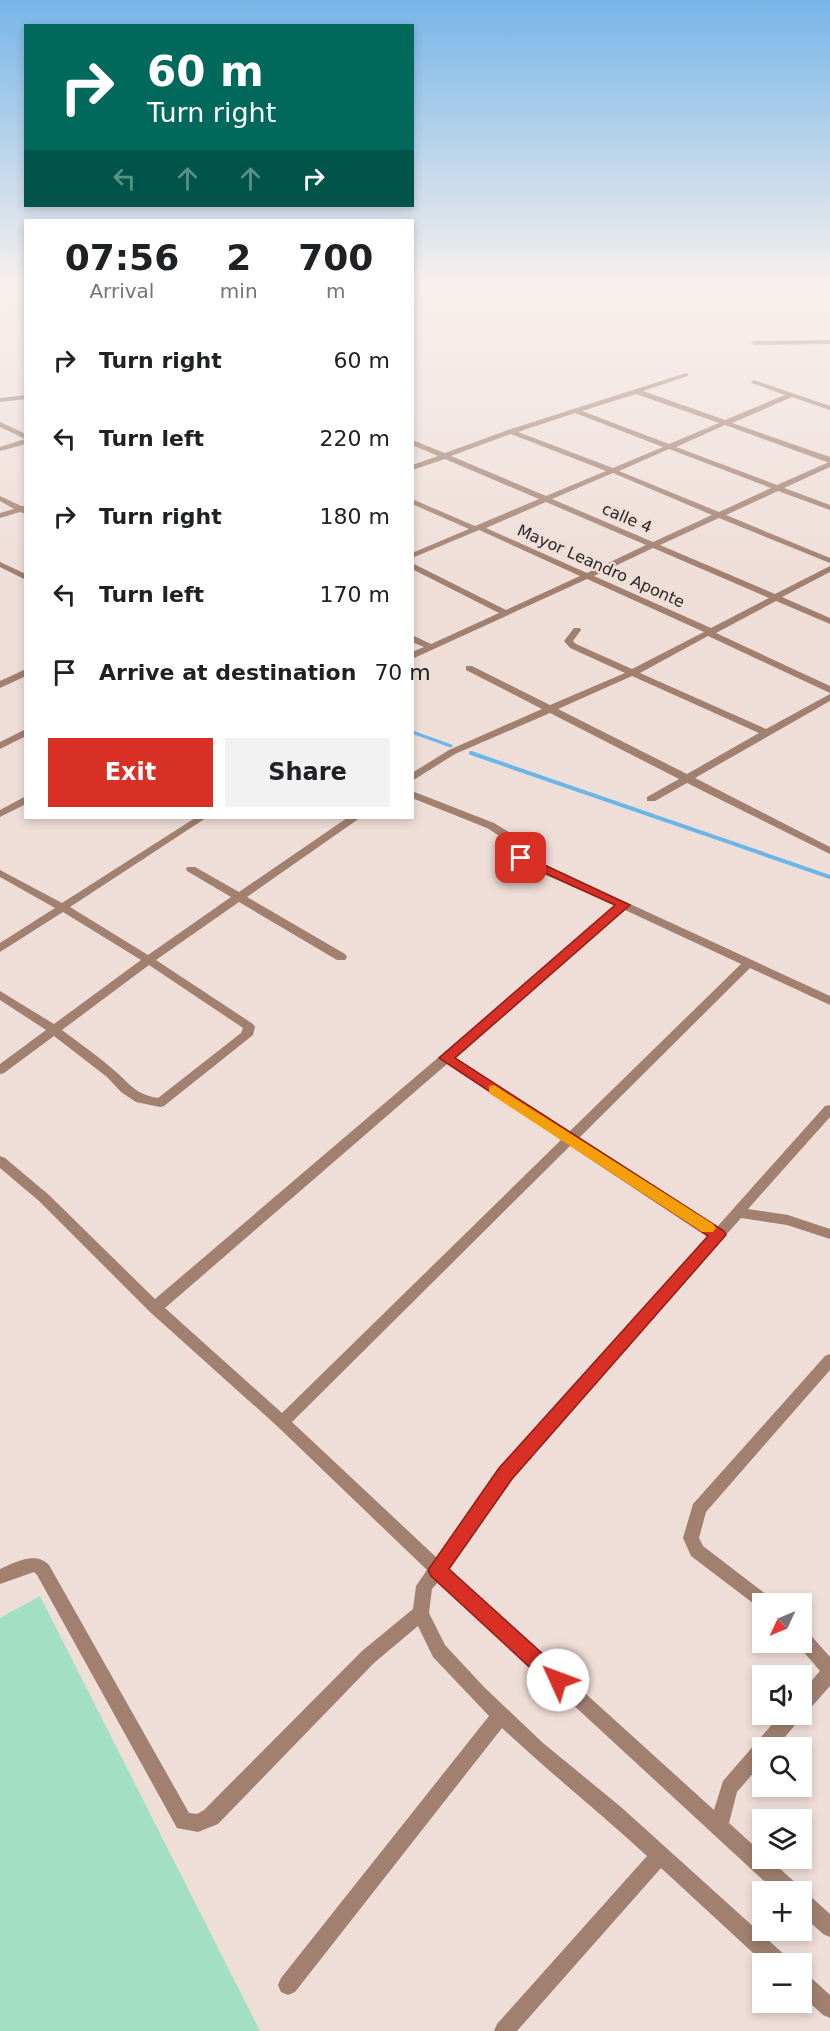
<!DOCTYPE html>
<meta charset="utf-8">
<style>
:root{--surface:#fff;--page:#f2f2f2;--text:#202124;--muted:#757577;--accent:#d93025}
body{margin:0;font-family:"DejaVu Sans",sans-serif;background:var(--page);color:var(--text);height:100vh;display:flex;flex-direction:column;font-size:22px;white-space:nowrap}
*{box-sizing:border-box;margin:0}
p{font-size:20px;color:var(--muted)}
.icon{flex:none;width:33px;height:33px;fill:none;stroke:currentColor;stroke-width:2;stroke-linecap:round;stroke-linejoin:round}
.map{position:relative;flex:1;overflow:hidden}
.details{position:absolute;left:24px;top:219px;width:390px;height:600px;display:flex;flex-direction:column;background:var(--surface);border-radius:0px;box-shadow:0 3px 9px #0003}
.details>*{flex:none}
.banner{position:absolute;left:24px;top:24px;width:390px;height:183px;border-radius:0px;box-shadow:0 3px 9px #0003;background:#00695c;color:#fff;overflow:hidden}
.needle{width:39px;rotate:226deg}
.fabs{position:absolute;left:752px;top:1593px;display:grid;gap:12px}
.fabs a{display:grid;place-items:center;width:60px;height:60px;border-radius:0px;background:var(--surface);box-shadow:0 3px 9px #0003;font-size:30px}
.pin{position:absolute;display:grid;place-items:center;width:51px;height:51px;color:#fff;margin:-26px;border-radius:12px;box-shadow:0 3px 9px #0006}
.me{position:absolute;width:66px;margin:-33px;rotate:313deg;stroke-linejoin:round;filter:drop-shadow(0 0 4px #0008)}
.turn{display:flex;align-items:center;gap:21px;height:126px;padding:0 24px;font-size:27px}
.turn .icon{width:78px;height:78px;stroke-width:2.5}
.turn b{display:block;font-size:42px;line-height:51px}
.lanes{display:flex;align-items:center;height:57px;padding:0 24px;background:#0003;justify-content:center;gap:30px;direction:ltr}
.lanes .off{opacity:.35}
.eta{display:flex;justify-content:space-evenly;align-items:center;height:102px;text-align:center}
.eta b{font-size:36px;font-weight:800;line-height:42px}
.cta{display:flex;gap:12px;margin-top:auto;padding:12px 24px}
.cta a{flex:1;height:69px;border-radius:0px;background:var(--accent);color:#fff;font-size:24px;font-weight:800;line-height:69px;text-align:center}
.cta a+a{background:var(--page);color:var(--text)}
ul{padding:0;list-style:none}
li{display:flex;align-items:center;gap:18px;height:78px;padding:0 24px}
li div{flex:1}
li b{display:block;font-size:22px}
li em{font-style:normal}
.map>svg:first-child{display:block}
.green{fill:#a3dfc3}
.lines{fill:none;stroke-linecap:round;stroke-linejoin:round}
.stream-far1{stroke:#6bb6e9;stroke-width:3}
.stream{stroke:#6bb6e9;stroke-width:4}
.minor{fill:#a18070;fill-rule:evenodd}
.route{fill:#d93025;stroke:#8d1f18;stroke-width:1.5}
.slow{fill:#f59e0b}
.labels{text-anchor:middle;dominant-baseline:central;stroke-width:4.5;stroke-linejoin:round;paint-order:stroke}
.far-street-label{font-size:16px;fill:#2c2624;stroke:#efded8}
</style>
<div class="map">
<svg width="830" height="2031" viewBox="0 0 830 2031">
<rect width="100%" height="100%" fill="#efded8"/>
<path class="green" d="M40 1596 260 2031H0V1618Z"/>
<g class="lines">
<path class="stream-far1" d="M412 732 451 746"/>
<path class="stream" d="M471 753 830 877"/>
<path class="minor" d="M830 340V344L754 345 751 343 754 341Z
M686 373 688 374V376L643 391 725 420 785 395 752 383 751 382 754 380 830 406V410L792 397 732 423 830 457V467L784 488 830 505V510L778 491 726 515 830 558V563L719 518 660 545 775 594 830 566V572L782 597 830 618V624L776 601 716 633 830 686V693L708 636 640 673 766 729 830 694V701L695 778 830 847V854L687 783 655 801H647V797L679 779 550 713 455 754 412 781V773L449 750 542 709 466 670V666H472L550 705 625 673 570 648 564 641 574 628H580L581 630 573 641 576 644 632 669 704 632 587 579 412 659V652L424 647 412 642V635L431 644 499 613 412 569V563L506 610 580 576 479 530 412 558V553L469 529 412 504V499L475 526 539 499 445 459 412 470V465L438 456 412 445V440L445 453 508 430ZM636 394 719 423 669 444 582 411ZM575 413 663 447 613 468 518 432ZM725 425 827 462H829L777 485 676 447ZM511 434 606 471 546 496 451 456ZM669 449 771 488 719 512 619 471ZM613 473 712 515 653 542 552 499ZM546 502 646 545 587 573 486 528ZM653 548 769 598 711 628 594 576ZM632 676 759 733 687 774 558 709Z
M26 395V399L0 402V398Z
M0 422 26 434V444L0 451V447L25 439 0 427Z
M0 496 21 506H26V514L20 512 0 518V513L14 509 0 501Z
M0 562 26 574V580L0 567Z
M26 669V676L0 688V681Z
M26 729V736L0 749V742Z
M412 791 494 823 509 832 536 863 628 903 830 996V1005L750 968 579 1138 717 1227 825 1106 830 1105V1117L748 1209 788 1215 830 1229V1239L787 1225 741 1218 511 1479 448 1569 714 1810 723 1781 781 1714H801V1693L820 1671 795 1642H801V1629L807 1631 830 1657V1686L807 1712 802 1714 799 1720 776 1748H762V1763L737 1792 729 1823 762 1853V1858H768L798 1885 800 1892H776L439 1581 432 1589 429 1613 445 1645 484 1687 543 1743 621 1807 787 1957 790 1964H765L661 1868 517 2031H494L497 2024 647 1856C599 1812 549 1772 502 1728L295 1992 288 1995 281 1992 278 1985 281 1978 489 1716 433 1657 418 1626 374 1663 218 1824 198 1832 177 1828 37 1575 34 1572 0 1584V1569C16 1562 35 1551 49 1565L189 1813 197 1814 204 1810 362 1651 413 1609 416 1586 427 1570 277 1426 150 1312 39 1201 0 1168V1156L5 1158 49 1195 155 1299 616 906 528 867 501 837 487 828 412 798ZM625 910 741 964 569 1132 454 1058ZM447 1064 562 1139 282 1413 165 1308ZM571 1145 709 1235 499 1469 437 1558 292 1422Z
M26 796V804L0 817V810Z
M195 818H206L70 907 148 955 231 897 187 871 186 869 187 867H195L239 892 347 818H358L357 820 247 897 345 954 347 957 345 960H337L239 902 156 960 253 1024 255 1027 253 1035 164 1106 160 1107 136 1102 121 1092 107 1077 54 1036 4 1073 0 1074V1064L46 1030 0 1000V991L54 1024 141 960 63 912 0 952V943L55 908 0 877V870L62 903ZM149 965 243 1028 241 1033 158 1098C135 1094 131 1085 115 1071 98 1056 79 1043 62 1030Z
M830 1354V1370L706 1512 699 1538 703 1546 772 1599 774 1604H762V1610L691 1556 683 1538 693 1504 825 1356Z
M801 1891 808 1894 830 1914V1937L823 1934 801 1914Z
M801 1972 808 1975 830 1995V2018L823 2015 801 1995Z"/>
</g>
<linearGradient id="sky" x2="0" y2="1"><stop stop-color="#76b5e8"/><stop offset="0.5" stop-color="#f8f0ed"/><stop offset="1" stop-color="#f8f0ed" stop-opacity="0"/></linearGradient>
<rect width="830" height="569" fill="url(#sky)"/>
<path class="route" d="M521 854 630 905 455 1058 724 1231 726 1235 512 1479 449 1569 565 1674 568 1680 565 1687 558 1690 551 1687 431 1576 428 1570 499 1468 708 1236 439 1058 615 905 516 860V855Z"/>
<path class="slow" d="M494 1085 713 1224 716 1228 713 1232H702L489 1093V1086Z"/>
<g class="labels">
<g class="far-street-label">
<text transform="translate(627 518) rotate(23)">calle 4</text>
<text transform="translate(601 566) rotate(24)">Mayor Leandro Aponte</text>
</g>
</g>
</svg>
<div class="fabs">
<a><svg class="needle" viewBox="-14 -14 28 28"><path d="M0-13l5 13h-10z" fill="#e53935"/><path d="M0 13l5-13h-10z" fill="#757577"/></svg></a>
<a><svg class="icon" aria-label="sound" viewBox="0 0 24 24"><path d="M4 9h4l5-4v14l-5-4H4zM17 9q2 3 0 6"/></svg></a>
<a><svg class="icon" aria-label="search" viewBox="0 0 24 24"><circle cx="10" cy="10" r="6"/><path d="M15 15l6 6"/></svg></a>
<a><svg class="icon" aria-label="layers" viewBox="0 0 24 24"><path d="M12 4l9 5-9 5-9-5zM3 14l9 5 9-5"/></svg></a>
<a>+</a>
<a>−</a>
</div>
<div class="pin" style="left:521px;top:858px;background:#d93025"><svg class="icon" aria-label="arrive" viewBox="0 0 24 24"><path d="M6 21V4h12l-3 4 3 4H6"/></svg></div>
<svg class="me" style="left:558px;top:1680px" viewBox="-20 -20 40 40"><circle r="19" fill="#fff"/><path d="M0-13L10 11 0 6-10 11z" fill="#d93025"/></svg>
<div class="banner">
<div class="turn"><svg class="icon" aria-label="right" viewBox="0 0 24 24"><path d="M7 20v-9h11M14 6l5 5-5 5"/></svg><div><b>60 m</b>Turn right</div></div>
<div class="lanes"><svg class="icon off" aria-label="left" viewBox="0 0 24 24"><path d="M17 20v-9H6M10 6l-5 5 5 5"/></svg><svg class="icon off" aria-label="ahead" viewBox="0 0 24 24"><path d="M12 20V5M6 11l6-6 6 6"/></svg><svg class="icon off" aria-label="ahead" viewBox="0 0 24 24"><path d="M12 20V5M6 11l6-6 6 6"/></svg><svg class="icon" aria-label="right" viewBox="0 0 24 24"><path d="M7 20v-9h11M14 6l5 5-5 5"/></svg></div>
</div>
<section class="details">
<div class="eta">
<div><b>07:56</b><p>Arrival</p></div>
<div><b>2</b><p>min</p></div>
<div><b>700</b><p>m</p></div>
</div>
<ul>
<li><svg class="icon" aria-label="right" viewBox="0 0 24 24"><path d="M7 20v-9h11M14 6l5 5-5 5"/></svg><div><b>Turn right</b></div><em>60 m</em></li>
<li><svg class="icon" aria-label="left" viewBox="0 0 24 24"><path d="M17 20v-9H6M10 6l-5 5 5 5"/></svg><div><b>Turn left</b></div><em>220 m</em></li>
<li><svg class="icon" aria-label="right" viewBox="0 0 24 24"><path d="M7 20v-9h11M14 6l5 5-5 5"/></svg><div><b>Turn right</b></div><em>180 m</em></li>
<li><svg class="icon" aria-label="left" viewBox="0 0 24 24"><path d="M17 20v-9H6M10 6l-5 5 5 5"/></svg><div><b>Turn left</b></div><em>170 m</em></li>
<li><svg class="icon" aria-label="arrive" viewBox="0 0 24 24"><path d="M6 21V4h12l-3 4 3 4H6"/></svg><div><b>Arrive at destination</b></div><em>70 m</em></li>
</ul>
<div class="cta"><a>Exit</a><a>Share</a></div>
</section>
</div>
